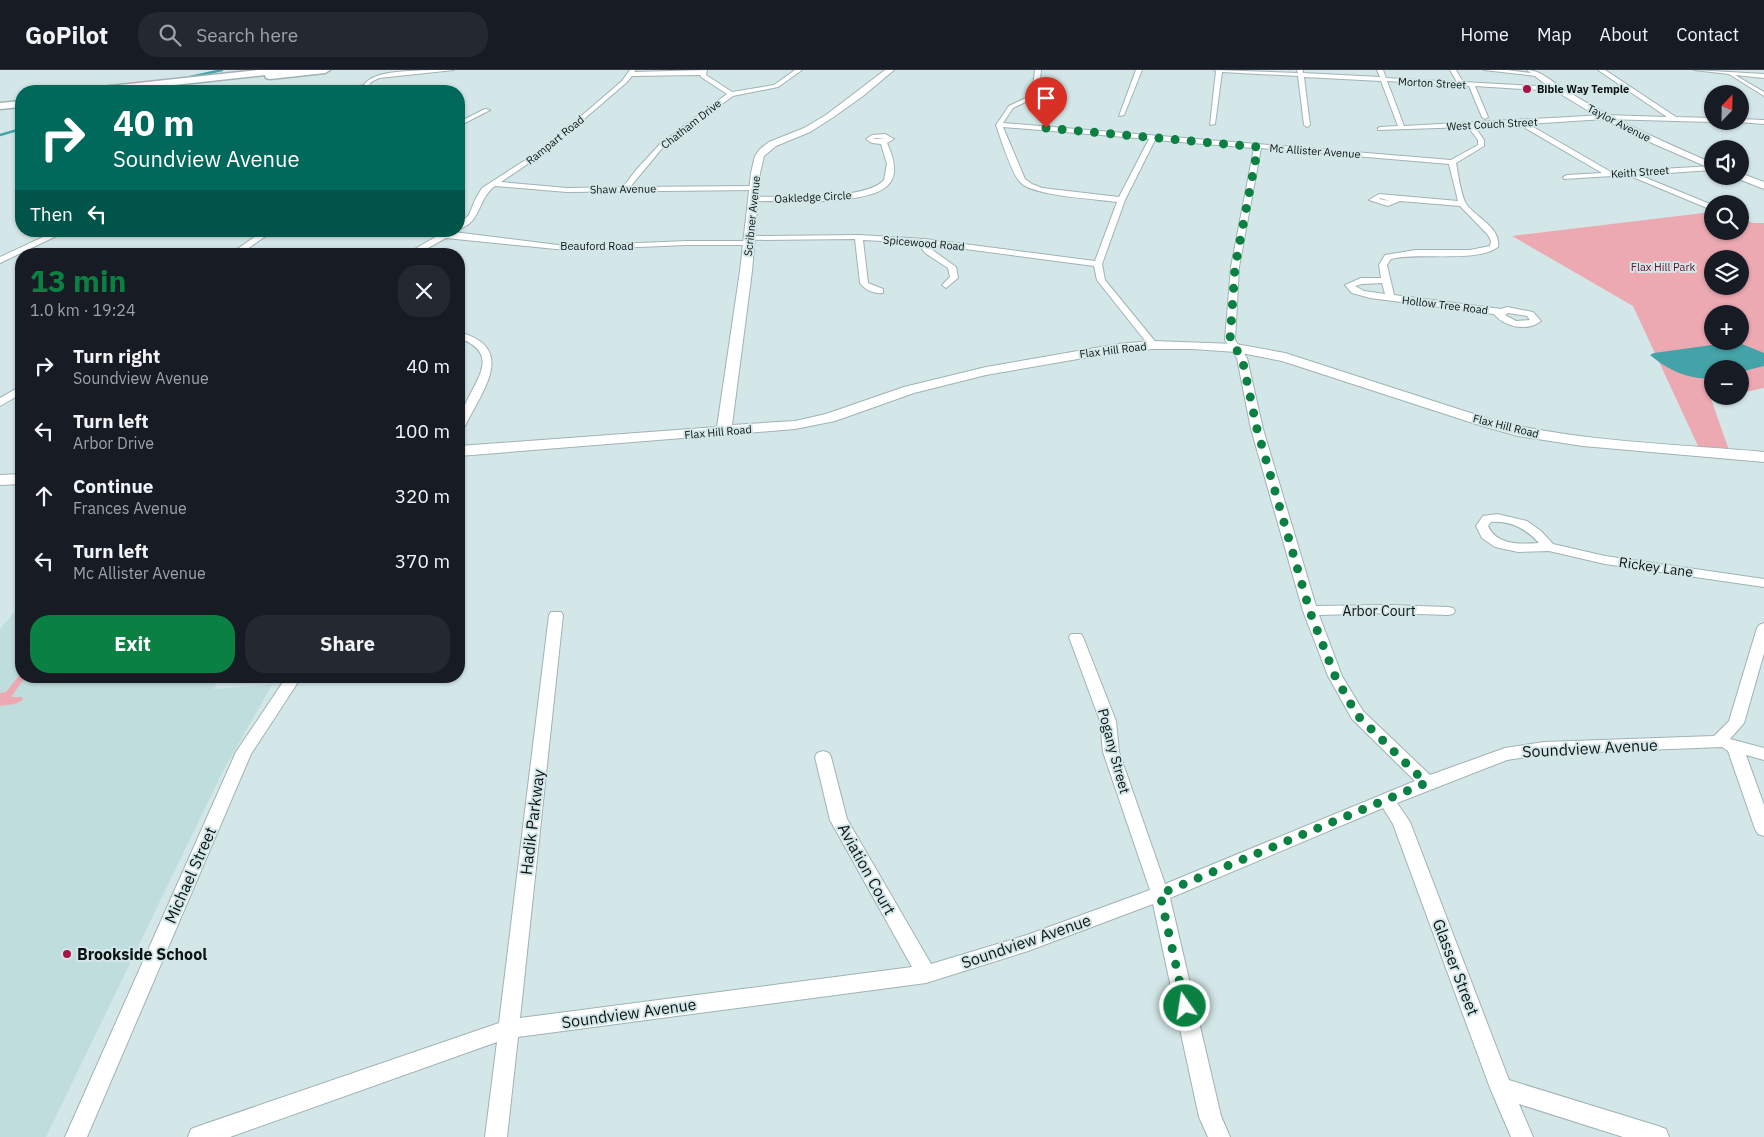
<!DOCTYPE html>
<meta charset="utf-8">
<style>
:root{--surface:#171b24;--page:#242831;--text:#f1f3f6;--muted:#9ea1a6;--line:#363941;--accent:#0b8043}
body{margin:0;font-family:"IBM Plex Sans",sans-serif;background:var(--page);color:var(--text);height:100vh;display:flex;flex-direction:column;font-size:19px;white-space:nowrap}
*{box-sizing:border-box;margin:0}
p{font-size:16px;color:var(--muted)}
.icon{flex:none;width:28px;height:28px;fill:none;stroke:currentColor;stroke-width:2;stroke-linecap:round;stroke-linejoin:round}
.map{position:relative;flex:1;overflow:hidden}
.panel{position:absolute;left:15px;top:178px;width:450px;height:435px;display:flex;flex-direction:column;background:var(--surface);border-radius:20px;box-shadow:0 1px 4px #0004}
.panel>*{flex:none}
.guide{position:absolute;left:15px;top:15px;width:450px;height:152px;border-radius:20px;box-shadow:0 1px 4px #0004;background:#00695c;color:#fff;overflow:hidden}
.needle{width:32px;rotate:22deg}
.tools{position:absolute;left:1704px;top:15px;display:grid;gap:10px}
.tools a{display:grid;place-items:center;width:45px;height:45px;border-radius:50%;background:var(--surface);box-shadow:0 1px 4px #0004;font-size:25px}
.pin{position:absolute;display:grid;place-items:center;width:42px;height:42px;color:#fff;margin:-51px -21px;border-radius:50% 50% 50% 0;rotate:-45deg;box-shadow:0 0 5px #0007}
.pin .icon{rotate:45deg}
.me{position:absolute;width:55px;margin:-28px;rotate:347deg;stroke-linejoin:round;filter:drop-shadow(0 0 4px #0008)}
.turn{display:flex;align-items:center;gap:18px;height:105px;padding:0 15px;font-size:22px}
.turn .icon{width:65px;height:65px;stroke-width:2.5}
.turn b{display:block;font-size:35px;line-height:42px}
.then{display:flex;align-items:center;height:48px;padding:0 15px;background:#0003;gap:10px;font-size:19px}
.round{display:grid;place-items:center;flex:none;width:52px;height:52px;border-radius:20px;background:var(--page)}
.head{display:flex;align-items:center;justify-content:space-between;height:85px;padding:0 15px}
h1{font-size:30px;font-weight:700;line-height:38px;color:var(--accent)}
.button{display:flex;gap:10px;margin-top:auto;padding:10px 15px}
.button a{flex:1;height:58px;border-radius:20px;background:var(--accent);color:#fff;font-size:20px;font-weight:700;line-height:58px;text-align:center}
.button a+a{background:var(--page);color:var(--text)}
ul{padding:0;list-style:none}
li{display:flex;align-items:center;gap:15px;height:65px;padding:0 15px}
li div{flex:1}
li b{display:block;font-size:19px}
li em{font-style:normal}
header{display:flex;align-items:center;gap:30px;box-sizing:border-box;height:70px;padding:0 25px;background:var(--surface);border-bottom:1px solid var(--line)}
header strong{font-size:24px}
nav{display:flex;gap:28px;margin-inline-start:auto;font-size:18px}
.search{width:350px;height:45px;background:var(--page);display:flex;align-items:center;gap:12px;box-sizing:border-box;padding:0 18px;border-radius:20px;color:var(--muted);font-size:19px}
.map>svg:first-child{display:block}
.built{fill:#c0ddde}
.green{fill:#eca9b2;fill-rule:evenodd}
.water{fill:#44a3a8}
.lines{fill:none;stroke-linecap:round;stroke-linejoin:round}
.stream{stroke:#44a3a8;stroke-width:2.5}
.street-casing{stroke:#a0b2b3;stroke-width:2}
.secondary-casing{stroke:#a0b2b3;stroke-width:2}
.highway-casing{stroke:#a0b2b3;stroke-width:3}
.street{fill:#fff;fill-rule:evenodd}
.secondary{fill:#fff;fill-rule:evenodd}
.highway{fill:#fff;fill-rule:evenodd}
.route{stroke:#0b8043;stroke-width:9;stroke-dasharray:0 16.2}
.poi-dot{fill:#a81245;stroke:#d4e7e8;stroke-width:2}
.labels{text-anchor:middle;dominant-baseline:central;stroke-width:4;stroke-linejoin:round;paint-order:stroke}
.far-street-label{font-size:11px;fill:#0d1414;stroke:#d4e7e8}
.far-poi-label{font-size:11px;font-weight:bold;fill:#0d1414;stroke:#d4e7e8;text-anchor:start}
.far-park-label{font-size:11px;fill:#650f29;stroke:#d4e7e8}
.street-label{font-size:14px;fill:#0d1414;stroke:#d4e7e8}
.near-street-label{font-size:16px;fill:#0d1414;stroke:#d4e7e8}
.near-poi-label{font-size:16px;font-weight:bold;fill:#0d1414;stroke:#d4e7e8;text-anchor:start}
</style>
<header>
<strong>GoPilot</strong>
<div class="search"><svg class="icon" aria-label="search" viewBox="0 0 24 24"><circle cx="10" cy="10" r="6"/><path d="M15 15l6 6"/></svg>Search here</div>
<nav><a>Home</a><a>Map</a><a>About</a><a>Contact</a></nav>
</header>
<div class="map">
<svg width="1764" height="1067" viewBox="0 0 1764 1067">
<rect width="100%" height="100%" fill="#d4e7e8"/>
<path class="built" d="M21 534V606H221L214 619 272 615 223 701 46 1067H0V559Z"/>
<path class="green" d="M1712 142V161H1740V149L1753 153H1764V318L1740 323V299H1712V326H1723L1711 329 1729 380 1699 378 1633 236 1512 166ZM1712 189H1740V216H1712ZM1712 244H1740V271H1712Z
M21 603V606H26L11 627H22L23 630 15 634 0 636V623L6 622Z"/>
<path class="water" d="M1726 273 1742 274 1764 283V296L1740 302V299H1712V308C1691 311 1666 299 1650 285L1654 283Z"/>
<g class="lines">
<path class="stream" d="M186 8 222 0
M0 65 21 59"/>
<g class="street-casing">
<path id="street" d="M431 0H454L379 8 371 12 368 17 346 21H335L364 15C373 0 413 1 431 0Z
M630 0H636L634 2 707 0 706 5 732 22 774 15 795 0H802L778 17 733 26 664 76 630 117 754 116 758 118 757 120 567 122 495 116C477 129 482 152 459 159V154L469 145 475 130 482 118 544 78 622 11ZM700 5 701 7 727 24 660 74 636 100 623 117 567 118 501 112 548 80 626 13 632 6Z
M1035 0H1041L1038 26 1013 38 1003 53 1451 90 1478 75V70L1468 57 1378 60V58L1380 57 1398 56 1381 11 1304 7 1310 55 1307 57 1304 55 1298 6 1222 2 1215 54 1210 55 1216 1 1214 0 1298 3 1297 0H1303V3L1380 7 1377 0H1383L1386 8 1457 12 1450 0H1456L1463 12 1556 17 1559 19 1556 21 1475 16 1488 47 1485 49 1482 47 1469 16 1387 11 1404 56 1604 45 1667 47 1598 0H1605L1676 47 1712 48V51H1714L1712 52 1604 49 1528 54 1611 102 1712 96V100L1639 105 1710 134V138H1707L1628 105 1564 109 1563 107 1567 105 1602 103 1520 55 1475 57 1484 70V76L1456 93C1458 103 1461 127 1467 135 1477 148 1501 158 1498 177 1478 193 1419 182 1391 189L1387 195 1394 225 1501 239 1507 237 1533 242 1541 251C1528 262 1504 257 1494 244L1370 228 1352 223 1345 215 1361 208H1381L1379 195 1385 185 1416 180H1470L1490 176 1491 171 1488 165 1460 136 1400 131 1388 136 1369 130 1379 124 1458 131 1449 94 1261 78 1239 197 1235 270 1247 288 1263 359 1316 536 1389 535 1448 537 1453 538 1455 541 1453 544 1448 545 1389 543 1319 545 1342 606 1363 641 1430 705 1505 678 1544 672 1714 666 1729 651 1757 558 1759 555 1764 553V583L1744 653 1730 669 1764 678V690L1746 685 1764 735V766L1758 764 1755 759 1728 681 1722 677 1544 684 1507 690 1397 733 1410 752 1509 1010 1658 1056 1666 1059 1669 1067H1623L1519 1034 1533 1067H1511L1490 1018 1393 754 1383 738 1170 828 1221 1046 1230 1067H1208L1199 1047 1153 834 1028 881 926 913 518 967 507 1067H485L497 972 230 1067H188L191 1059 199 1056 499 953 549 545 551 542H561L563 545 520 948 912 897 830 750 815 687 817 683 823 681 829 683 831 687 847 749 931 894 1027 865 1150 820 1103 682 1100 651 1069 567 1071 564H1081L1083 567 1116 651 1119 682 1165 814 1415 711 1352 649 1328 606 1303 541 1251 359 1237 288 1225 270 1231 197 1254 78 1155 70 1125 130 1102 194 1105 210 1158 275 1153 278 1150 277 1097 210 1094 196 928 174 931 179 956 197 958 208 946 218 942 215 950 207 948 198 925 183 919 175 920 173 863 170 868 213 883 219V223C874 224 865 220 860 213L855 169 750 170 746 168 750 166 859 165 925 169 1095 191 1117 132C1096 129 1032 126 1020 112 1011 102 1001 69 996 55L1009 36 1032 25ZM1003 57 1149 69 1119 127 1042 118 1032 114 1025 109ZM1380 128 1390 131 1379 129ZM1382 213 1385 224 1364 221 1355 216 1362 214ZM1508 243 1527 246 1530 250 1516 251 1505 245Z
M1136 0H1142L1124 45 1119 46Z
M1484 0H1507L1539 4 1536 6Z
M1694 0 1764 4V8L1735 5 1764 22V26L1729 4Z
M485 39 490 40 459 56V52Z
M1740 49 1764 50V54L1738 52Z
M885 64 894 69 887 73C893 86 900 106 886 117 862 136 784 131 753 131L749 129 753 127C781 126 866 131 884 110L887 94 881 74 872 73 866 69 872 65ZM875 68 886 69H874Z
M56 161H67L0 193V187Z
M263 161H273L240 184H230Z
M446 161 566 176 687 171H750L754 173 750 175H687L566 180 446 168 417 184H406Z
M459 262C518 278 482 321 465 356L459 359C457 324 513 288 459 268Z
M21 316V324L0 336V328Z
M1497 444 1527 451 1541 461 1553 474 1605 486 1764 509V517L1605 494 1549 481 1518 482 1495 477 1482 468 1476 456 1483 446ZM1491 452C1511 450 1526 459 1539 473 1521 474 1497 476 1488 456Z
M287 606H302L251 684 87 1067H65L236 682Z"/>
</g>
<g class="secondary-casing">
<path id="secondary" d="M885 0H894L863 26 832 48 810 62 776 76 764 86 760 103 752 201 732 355 795 351 826 344 904 317 986 297 1118 274 1153 271 1236 274 1285 283 1492 350C1580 372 1674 374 1764 382V392L1583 376 1518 366 1482 356 1282 291 1236 282 1192 279H1153L1118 282 986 305 914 323 835 351 795 359 459 386V376L717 357 740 201 751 103 755 86 760 79 769 72 804 58 826 45Z
M1527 0C1541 0 1552 12 1564 19 1611 49 1662 71 1712 93V99L1638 67 1592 43 1549 17Z
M1740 103 1764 112V119L1736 108 1734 106H1740Z
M21 404V414L0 415V405Z"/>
</g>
<g class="highway-casing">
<path id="highway" d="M258 0H330L325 3 270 9 266 8 265 5 119 21H87L92 18Z
M21 31V37L0 39V33Z"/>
</g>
<use href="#street" class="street"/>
<use href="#secondary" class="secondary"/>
<use href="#highway" class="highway"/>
</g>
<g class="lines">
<path class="route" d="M1046 58 1258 77 1235 197 1230 270 1242 288 1257 359 1310 542 1335 606 1357 645 1426 713 1160 824 1185 936"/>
</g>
<g class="poi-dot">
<circle cx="1527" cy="19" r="5"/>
<circle cx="67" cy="884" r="5"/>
</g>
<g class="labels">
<g class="far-street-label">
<text transform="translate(1432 13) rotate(3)">Morton Street</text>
<text transform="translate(1619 53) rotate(27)">Taylor Avenue</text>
<text transform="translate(691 54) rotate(-38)">Chatham Drive</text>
<text transform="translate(1492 54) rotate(-3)">West Couch Street</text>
<text transform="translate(555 70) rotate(-39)">Rampart Road</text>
<text transform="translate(1315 81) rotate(4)">Mc Allister Avenue</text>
<text transform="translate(1640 102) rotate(-4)">Keith Street</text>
<text transform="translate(623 119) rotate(-1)">Shaw Avenue</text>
<text transform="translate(813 127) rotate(-3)">Oakledge Circle</text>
<text transform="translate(752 146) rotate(-84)">Scribner Avenue</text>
<text transform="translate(924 173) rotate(5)">Spicewood Road</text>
<text x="597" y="176">Beauford Road</text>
<text transform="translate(1445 235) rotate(7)">Hollow Tree Road</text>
<text transform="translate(1113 280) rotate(-7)">Flax Hill Road</text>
<text transform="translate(1506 356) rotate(14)">Flax Hill Road</text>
<text transform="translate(718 362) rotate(-5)">Flax Hill Road</text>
</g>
<g class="far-poi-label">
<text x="1537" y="19">Bible Way Temple</text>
</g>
<g class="far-park-label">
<text x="1663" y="197">Flax Hill Park</text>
</g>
<g class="street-label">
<text transform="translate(1656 497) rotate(8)">Rickey Lane</text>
<text x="1379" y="541">Arbor Court</text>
<text transform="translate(1114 681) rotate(75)">Pogany Street</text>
</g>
<g class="near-street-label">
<text transform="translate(1590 678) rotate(-3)">Soundview Avenue</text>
<text transform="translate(532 752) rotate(-83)">Hadik Parkway</text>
<text transform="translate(867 799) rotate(61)">Aviation Court</text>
<text transform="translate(190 805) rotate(-66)">Michael Street</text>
<text transform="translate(1026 871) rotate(-19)">Soundview Avenue</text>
<text transform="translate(1456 897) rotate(69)">Glasser Street</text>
<text transform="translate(629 943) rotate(-8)">Soundview Avenue</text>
</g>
<g class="near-poi-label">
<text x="77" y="884">Brookside School</text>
</g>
</g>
</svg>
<div class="tools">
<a><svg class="needle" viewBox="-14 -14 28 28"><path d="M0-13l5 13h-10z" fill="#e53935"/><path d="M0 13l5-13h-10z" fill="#9ea1a6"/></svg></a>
<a><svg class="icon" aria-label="sound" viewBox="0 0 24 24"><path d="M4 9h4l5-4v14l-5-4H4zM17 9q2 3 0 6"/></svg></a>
<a><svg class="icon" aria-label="search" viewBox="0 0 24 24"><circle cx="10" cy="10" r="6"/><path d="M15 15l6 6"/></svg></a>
<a><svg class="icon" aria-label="layers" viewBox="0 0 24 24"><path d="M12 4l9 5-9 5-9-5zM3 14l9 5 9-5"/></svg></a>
<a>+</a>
<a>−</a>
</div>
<div class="pin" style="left:1046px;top:58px;background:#d93025"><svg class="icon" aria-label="arrive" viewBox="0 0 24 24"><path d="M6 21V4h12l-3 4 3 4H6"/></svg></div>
<svg class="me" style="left:1185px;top:936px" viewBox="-20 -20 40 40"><circle r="17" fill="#0b8043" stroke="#fff" stroke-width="3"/><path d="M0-11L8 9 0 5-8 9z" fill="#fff"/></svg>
<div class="guide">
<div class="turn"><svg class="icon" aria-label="right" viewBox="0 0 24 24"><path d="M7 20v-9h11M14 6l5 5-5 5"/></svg><div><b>40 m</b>Soundview Avenue</div></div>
<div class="then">Then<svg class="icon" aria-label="left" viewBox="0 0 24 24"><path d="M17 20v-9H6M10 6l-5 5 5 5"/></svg></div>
</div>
<section class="panel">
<div class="head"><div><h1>13 min</h1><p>1.0 km · 19:24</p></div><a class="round"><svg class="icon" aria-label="close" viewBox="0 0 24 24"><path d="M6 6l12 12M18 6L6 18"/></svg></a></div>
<ul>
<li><svg class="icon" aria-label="right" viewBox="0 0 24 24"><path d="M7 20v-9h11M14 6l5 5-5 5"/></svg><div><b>Turn right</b><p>Soundview Avenue</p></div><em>40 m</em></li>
<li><svg class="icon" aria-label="left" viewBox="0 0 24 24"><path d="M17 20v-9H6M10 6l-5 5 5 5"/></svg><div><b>Turn left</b><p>Arbor Drive</p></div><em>100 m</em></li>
<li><svg class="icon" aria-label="ahead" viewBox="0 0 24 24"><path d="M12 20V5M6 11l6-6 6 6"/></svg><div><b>Continue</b><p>Frances Avenue</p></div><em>320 m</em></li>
<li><svg class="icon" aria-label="left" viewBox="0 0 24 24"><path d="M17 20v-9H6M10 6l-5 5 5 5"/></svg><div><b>Turn left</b><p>Mc Allister Avenue</p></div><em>370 m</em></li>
</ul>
<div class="button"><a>Exit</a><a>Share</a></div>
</section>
</div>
